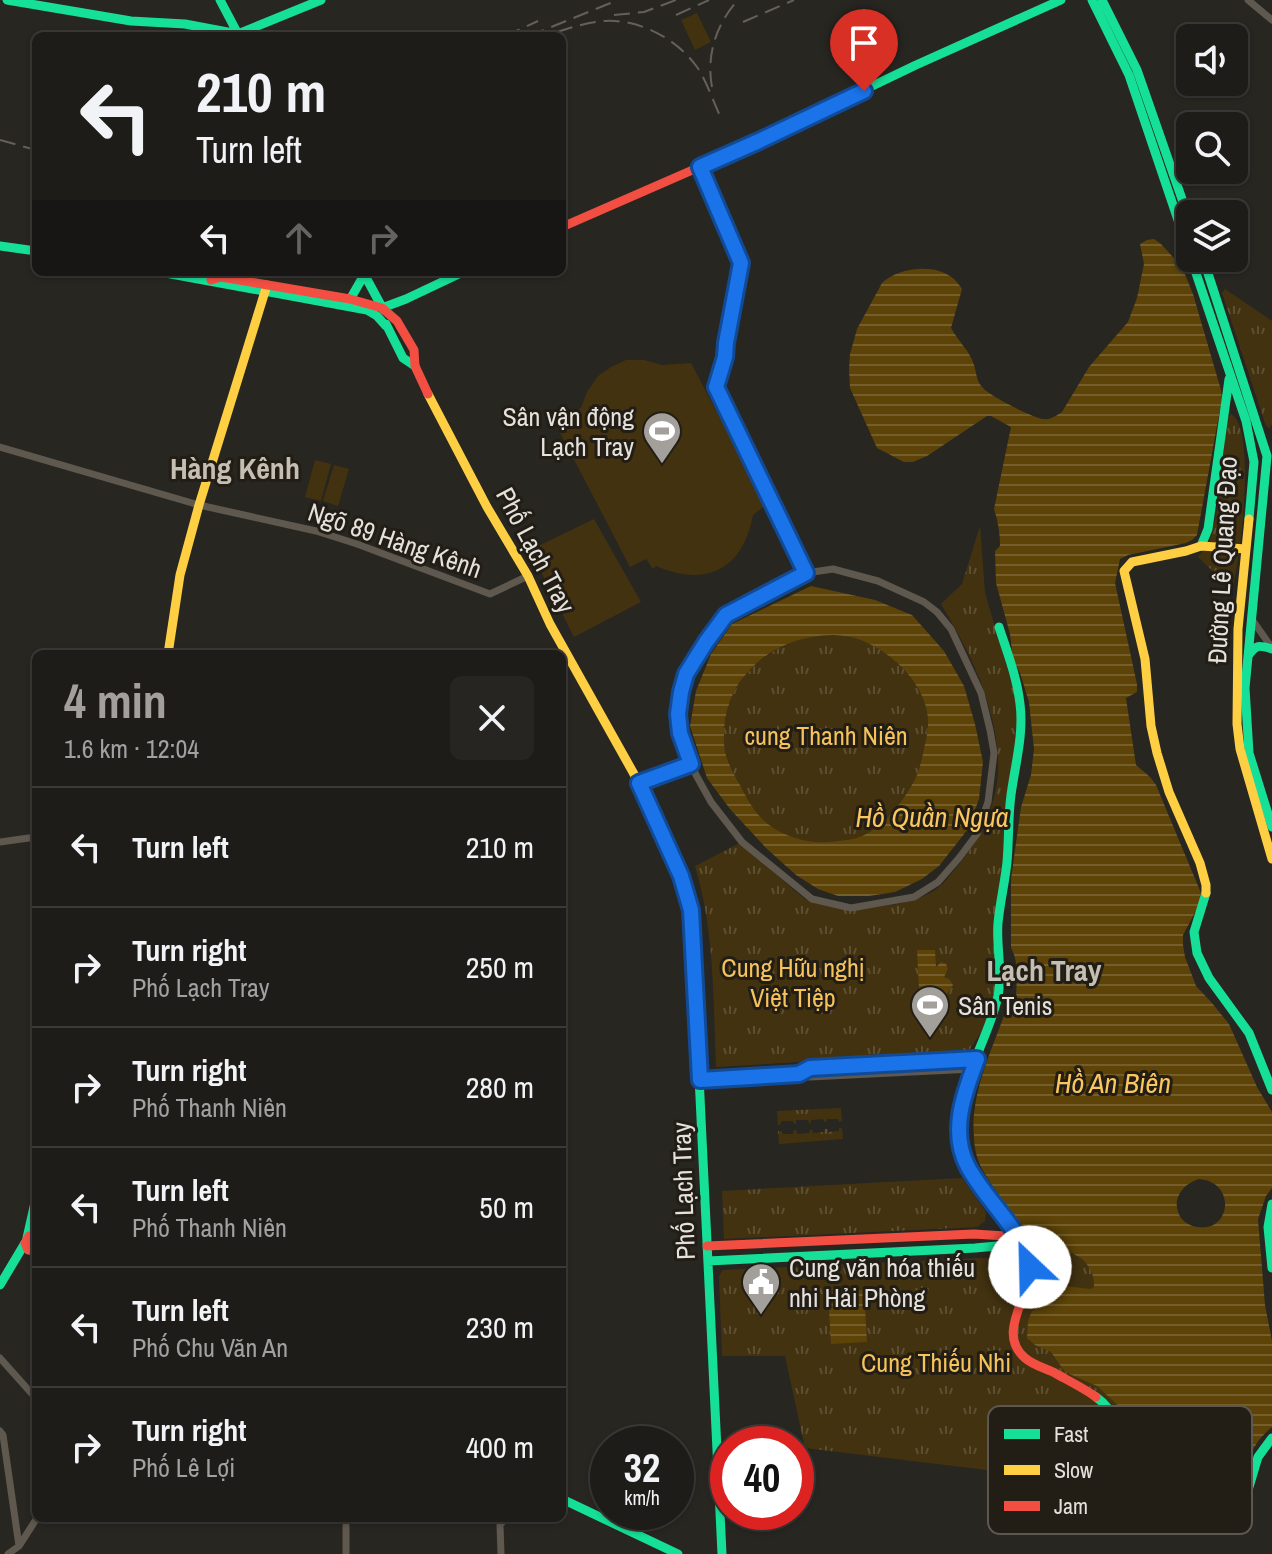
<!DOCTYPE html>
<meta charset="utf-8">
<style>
:root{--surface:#1e1c19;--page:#262522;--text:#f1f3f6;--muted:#a1a1a2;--line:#3c3a38;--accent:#a3a09b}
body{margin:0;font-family:"Archivo Narrow",sans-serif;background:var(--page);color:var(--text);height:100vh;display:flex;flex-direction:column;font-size:30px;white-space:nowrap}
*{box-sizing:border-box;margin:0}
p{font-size:26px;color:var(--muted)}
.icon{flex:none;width:44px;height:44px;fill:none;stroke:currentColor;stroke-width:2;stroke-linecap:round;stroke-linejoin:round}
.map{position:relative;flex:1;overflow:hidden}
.drawer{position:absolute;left:32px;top:650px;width:534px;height:872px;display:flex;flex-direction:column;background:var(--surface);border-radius:12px;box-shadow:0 2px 6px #0004,0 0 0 2px var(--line)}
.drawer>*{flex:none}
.guide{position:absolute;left:32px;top:32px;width:534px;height:244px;border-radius:12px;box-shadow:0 2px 6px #0004,0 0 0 2px var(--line);background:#1e1c19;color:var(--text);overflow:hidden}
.fabs{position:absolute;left:1176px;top:24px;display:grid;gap:16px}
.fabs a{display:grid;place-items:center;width:72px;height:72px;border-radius:12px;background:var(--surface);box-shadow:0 2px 6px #0004,0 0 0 2px var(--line);font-size:40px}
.speed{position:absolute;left:590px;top:1426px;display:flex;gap:16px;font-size:40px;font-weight:700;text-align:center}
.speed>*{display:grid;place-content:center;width:104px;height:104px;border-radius:50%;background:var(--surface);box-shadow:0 2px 6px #0004,0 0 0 2px var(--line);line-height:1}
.speed small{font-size:20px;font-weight:400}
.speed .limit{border:12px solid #d22;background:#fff;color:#111}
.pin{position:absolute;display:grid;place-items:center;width:68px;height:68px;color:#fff;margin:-82px -34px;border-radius:50% 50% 50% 0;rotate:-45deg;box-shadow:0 0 8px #0007}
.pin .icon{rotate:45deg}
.me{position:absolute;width:88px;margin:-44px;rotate:336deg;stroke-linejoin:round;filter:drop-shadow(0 0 6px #0008)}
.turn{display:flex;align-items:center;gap:28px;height:168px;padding:0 32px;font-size:36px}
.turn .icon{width:104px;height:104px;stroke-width:2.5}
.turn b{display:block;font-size:56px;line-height:68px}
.lanes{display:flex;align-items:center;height:76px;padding:0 32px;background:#0003;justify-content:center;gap:40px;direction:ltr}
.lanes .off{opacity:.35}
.round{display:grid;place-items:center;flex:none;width:84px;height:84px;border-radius:12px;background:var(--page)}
.headline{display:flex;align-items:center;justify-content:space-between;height:136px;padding:0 32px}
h1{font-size:48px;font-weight:800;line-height:60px;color:var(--accent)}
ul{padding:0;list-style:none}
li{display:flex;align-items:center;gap:24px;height:120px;padding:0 32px;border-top:2px solid var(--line)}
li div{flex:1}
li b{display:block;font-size:30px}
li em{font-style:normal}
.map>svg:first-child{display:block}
.green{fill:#423210}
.park{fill:url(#park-tufts)}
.water{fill:url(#water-rules);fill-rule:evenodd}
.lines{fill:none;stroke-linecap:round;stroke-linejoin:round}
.street{stroke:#5e584f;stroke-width:7}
.fast{stroke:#16e098;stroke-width:9}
.slow{stroke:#ffcf43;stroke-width:9}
.jam{stroke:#f24e42;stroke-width:9}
.rail{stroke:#646059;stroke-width:2;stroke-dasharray:16 8;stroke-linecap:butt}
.route-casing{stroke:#114b97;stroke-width:20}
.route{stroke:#1a73e8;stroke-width:14}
.labels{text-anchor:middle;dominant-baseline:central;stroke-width:6;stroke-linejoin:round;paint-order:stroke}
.poi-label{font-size:26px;fill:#e5e1dc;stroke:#221d15;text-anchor:start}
.street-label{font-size:26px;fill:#e5e1dc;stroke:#221d15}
.park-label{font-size:26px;fill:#f6c25a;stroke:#221d15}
.water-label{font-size:28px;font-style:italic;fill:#fac75f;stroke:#221d15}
.quarter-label{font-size:30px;font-weight:bold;fill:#c5bfb3;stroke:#221d15}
.key{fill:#221d15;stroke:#5c5851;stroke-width:2}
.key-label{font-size:22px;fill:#e5e1dc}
</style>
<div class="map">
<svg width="1272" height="1554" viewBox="0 0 1272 1554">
<defs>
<pattern id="park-tufts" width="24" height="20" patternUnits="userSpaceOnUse" patternTransform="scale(2)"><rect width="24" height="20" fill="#423210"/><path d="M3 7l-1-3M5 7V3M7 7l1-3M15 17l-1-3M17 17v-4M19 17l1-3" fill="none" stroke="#5d4f32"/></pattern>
<pattern id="water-rules" width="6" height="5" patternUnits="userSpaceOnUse" patternTransform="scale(2)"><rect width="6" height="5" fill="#5d4307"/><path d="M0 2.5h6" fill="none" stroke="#745e2b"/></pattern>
</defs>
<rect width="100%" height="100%" fill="#282621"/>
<path class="green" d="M697 13 711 42 695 50 681 20Z
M626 360H644L662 365 691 363 766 505 753 515C743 569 707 588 656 566L653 569 646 559 630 567 555 423 581 408 587 392 598 376 611 367Z
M315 460 331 464 321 501 305 497Z
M334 465 349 469 338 506 323 501Z
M594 519 641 602 574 637 530 550Z"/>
<path class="park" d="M1225 289 1272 321V424L1270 428 1266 426 1222 293Z
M1231 414C1257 429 1240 558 1233 586L1225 583 1198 557C1200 553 1203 552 1206 548 1218 534 1224 442 1227 418Z
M980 526 985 593 1021 714 1008 808 996 927 999 956 995 1000 987 1023 968 1052 716 1067C713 999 715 932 695 866L742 842C755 854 799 898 811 902 844 913 906 909 935 890 942 886 947 879 952 873 980 841 1001 800 998 757 994 700 970 652 941 604L962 584Z
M833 634C839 635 845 636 851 637 890 647 936 690 927 733 924 747 922 762 917 775 907 796 887 824 866 834 858 839 846 840 837 841 813 845 788 839 768 824 755 814 747 800 740 785 735 775 728 763 725 752 721 725 728 693 747 673 770 648 799 636 833 634Z
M841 1108 842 1121 839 1122 838 1119H827L826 1122H824L823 1119 811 1120V1123H809L808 1120H796V1124H794L793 1121H781L780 1125H778L777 1111Z
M839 1128H842L843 1139 779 1144 778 1131H781L782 1134H793L794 1130H796L797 1134 809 1133 810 1130H812L813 1133 824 1132 825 1129H828V1132L839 1131Z
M962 1178 986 1212 985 1221 977 1227 724 1239 722 1191Z
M1036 1237 1077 1256 1098 1273 1099 1381 1128 1413 1120 1465 1121 1473 1110 1485 805 1448 785 1356H722L719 1276 723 1270 1021 1256 1030 1239Z"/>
<path class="water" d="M1154 239 1161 244 1182 267 1193 294 1221 390 1222 399 1197 535 1192 540 1186 543 1128 555 1120 559 1115 583 1137 684V692L1126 698 1136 765 1150 777 1156 785 1201 893 1199 905 1183 935V945L1185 957 1196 986 1212 1003 1229 1024 1257 1087 1272 1112V1188L1266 1196 1258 1219 1265 1305 1272 1341V1427C1256 1440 1249 1454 1244 1474 1243 1482 1242 1486 1237 1493L1125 1477 1121 1473 1126 1424 1124 1411 1097 1386 1065 1372 1051 1352 1035 1345 1027 1338 1028 1321 1032 1311 1042 1307 1048 1288 1054 1285 1091 1289 1094 1287C1095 1250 1055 1251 1033 1236 1021 1227 988 1181 981 1167 977 1159 974 1147 974 1137 970 1095 991 1052 1005 1013L1014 1005 1016 1000C1016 983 1020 964 1011 948V879L1021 807 1031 775 1034 749 1029 702 1020 673 1013 659 1010 634 996 583 995 551 1000 546C1000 533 998 521 994 509L1011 427 991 416H987L927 456 913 462H904L877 448 850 388 849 369 850 354 857 329 882 283C899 267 936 263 954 279 957 282 960 286 962 289L951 328C958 341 970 351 974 365 977 374 976 381 983 388 990 396 1035 419 1044 419 1051 420 1057 415 1062 412L1089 367 1128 322 1137 298 1144 264 1140 244 1147 240ZM1199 1179C1237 1182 1231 1233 1197 1227 1191 1226 1185 1223 1181 1218 1170 1201 1182 1184 1199 1179Z
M811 586 875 600 912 615 944 651 964 686 975 724 983 762 979 799 968 829 939 866 922 879 895 892 869 896H838L818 889 796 875 766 848 730 809 707 778 690 726 696 691 711 654 732 624ZM833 635C839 635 845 636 851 637 890 647 936 690 927 734 924 747 922 762 917 775 907 796 887 824 866 834 858 839 846 840 837 841 813 845 788 839 768 824 755 814 747 799 740 785 734 775 728 763 725 752 721 724 728 693 747 673 770 647 799 636 833 635Z
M917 950H935L936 967 941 962 946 964 948 969 944 977 949 979 953 985 947 994 937 993V1007H920Z
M864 1290 867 1342 831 1344 828 1292Z"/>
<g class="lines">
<path class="street" d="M1248 0 1272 20
M700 167 741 263 726 343 725 357 716 387 806 573
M0 447 199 505 316 531 357 544 490 594 528 576
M833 569 878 581 924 602 937 612 951 629 981 693 990 730 994 753 988 802 977 834 959 858 938 882 914 897 851 908 812 899 742 842 711 802 696 775 680 733 678 714 681 692 686 674 706 642 726 615 806 573Z
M1251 618 1272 648
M639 783 691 764
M0 842 36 837
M799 1074 810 1068 977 1059
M700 1080 799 1074 810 1077 973 1069
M0 1358 33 1395
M0 1431 3 1435 19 1546 8 1554
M19 1546 37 1518
M346 1554V1526
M501 1554 500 1525 506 1518"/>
<path class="fast" d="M7 0 131 21 185 24 238 34
M220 0 239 36
M1092 0 1129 75 1246 421 1254 462 1249 519
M1102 0 1137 70 1190 222
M238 34 321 0
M820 111 916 65 1061 0
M0 246 36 251
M1203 258 1267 456 1245 688 1249 753 1272 827
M160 272 367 310 377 316 386 326
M363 272 383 309
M348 303 364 275
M382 308 406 299 463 272
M386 324 403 358 415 366
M1201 546 1208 529 1229 379
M1248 656C1256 644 1259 645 1272 649
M667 845 681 876 691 910 722 1554
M1206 893 1194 932 1197 953 1209 978 1249 1033 1272 1090
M992 1201C976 1180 960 1157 959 1130 957 1083 988 1041 998 996 1003 971 996 947 998 923 1000 902 1005 882 1007 862 1009 840 1008 817 1011 795 1015 765 1024 734 1020 704 1017 677 1007 652 999 627
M1272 1204 1268 1227 1272 1268
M27 1238 36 1198
M708 1261 975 1248 1008 1245 1013 1240
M0 1285 25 1243
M1096 1397C1133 1423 1099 1453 1119 1485L1237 1499 1249 1487 1258 1457 1272 1438
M562 1499 678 1554"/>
<path class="slow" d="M428 394 487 507 528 576 550 624 639 783 667 845
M1249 519 1238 629 1237 724 1240 749 1272 859
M168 654 180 575 199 505 267 285
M1206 893V885L1200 863 1169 792 1157 753 1151 726 1145 659 1124 571 1132 562 1186 551 1201 546 1246 549"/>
<path class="jam" d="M562 227 759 141 820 111
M211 280 221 277 350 299 382 308 397 321 414 350 415 366 428 394
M992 1201C1005 1218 1024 1237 1029 1258 1037 1292 993 1330 1025 1358 1033 1365 1044 1368 1053 1372 1067 1380 1082 1387 1096 1397
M36 1236H29L25 1243 28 1250 36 1251
M707 1246 974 1234 1005 1236 1013 1240H1020"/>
<path class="rail" d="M614 15 644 12 676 0
M676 15 709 0
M743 22 794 0
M557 32C573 27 589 22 605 21 640 19 677 39 697 67 707 82 713 101 721 118
M505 36 538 21
M529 36 618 0
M712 87C706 56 716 24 738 0
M0 140 36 150"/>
</g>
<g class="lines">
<g class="route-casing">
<path id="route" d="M864 91 759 141 700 167 741 263 726 343 725 357 716 387 806 573 726 615 706 642 686 674 681 692 678 714 680 733 691 764 639 783 681 876 691 910 700 1080 799 1074 810 1068 977 1059C964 1093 949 1132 968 1167 980 1189 998 1208 1012 1228 1020 1240 1029 1252 1030 1267"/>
</g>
<use href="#route" class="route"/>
</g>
<defs>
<g id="stadium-pin" transform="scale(2)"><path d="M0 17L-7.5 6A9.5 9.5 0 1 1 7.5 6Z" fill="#a3a09b" stroke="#221d15"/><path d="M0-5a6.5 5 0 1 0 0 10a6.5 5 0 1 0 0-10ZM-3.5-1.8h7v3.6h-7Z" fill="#fff"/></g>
<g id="civic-pin" transform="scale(2)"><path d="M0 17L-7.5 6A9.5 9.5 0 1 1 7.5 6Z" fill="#a3a09b" stroke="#221d15"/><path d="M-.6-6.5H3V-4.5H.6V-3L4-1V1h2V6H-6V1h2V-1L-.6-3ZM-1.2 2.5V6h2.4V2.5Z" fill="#fff"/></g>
</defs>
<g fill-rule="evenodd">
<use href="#stadium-pin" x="662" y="431"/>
<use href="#stadium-pin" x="930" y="1005"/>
<use href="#civic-pin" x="761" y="1282"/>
</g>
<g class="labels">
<g class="poi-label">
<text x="634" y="416" text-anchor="end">Sân vận động<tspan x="634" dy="30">Lạch Tray</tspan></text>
<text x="958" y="1005">Sân Tenis</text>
<text x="789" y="1267">Cung văn hóa thiếu<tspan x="789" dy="30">nhi Hải Phòng</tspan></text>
</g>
<g class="street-label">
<text transform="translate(395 540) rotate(19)">Ngõ 89 Hàng Kênh</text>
<text transform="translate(536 550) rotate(62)">Phố Lạch Tray</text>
<text transform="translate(1222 560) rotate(-87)">Đường Lê Quang Đạo</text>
<text transform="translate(683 1191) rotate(-92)">Phố Lạch Tray</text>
</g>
<g class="park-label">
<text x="826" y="735">cung Thanh Niên</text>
<text x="793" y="967">Cung Hữu nghị<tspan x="793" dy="30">Việt Tiệp</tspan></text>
<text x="936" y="1362">Cung Thiếu Nhi</text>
</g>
<g class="water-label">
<text x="932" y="817">Hồ Quần Ngựa</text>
<text x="1113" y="1083">Hồ An Biên</text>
</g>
<g class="quarter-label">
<text x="235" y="468">Hàng Kênh</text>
<text x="1044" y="970">Lạch Tray</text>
</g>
</g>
<rect x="988" y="1406" width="264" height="128" rx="12" class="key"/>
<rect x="1004" y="1429" width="36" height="10" fill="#16e098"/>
<rect x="1004" y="1465" width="36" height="10" fill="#ffcf43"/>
<rect x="1004" y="1501" width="36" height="10" fill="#f24e42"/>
<g class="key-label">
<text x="1054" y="1442">Fast</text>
<text x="1054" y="1478">Slow</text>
<text x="1054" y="1514">Jam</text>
</g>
</svg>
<div class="fabs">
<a><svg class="icon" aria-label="sound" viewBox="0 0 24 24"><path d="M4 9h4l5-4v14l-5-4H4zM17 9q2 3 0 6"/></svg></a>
<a><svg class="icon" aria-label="search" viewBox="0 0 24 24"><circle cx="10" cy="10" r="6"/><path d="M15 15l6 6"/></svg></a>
<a><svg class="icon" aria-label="layers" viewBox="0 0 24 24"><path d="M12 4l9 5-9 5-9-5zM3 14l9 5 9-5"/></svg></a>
</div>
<div class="speed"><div>32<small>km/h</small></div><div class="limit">40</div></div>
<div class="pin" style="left:864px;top:91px;background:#d93025"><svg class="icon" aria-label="arrive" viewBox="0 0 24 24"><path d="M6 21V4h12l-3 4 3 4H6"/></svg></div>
<svg class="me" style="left:1030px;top:1267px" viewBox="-20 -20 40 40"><circle r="19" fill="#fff"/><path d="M0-13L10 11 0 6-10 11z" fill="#1a73e8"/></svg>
<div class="guide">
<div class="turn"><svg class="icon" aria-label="left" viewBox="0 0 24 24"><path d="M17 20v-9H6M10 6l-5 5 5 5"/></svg><div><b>210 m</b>Turn left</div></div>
<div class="lanes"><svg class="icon" aria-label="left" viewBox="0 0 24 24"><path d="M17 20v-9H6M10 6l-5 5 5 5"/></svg><svg class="icon off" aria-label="ahead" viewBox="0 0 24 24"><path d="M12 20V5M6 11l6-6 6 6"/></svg><svg class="icon off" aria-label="right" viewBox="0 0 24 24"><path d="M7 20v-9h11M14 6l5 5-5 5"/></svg></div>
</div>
<section class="drawer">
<div class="headline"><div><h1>4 min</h1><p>1.6 km · 12:04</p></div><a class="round"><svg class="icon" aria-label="close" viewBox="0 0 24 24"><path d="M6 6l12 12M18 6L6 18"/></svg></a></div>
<ul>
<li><svg class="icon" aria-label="left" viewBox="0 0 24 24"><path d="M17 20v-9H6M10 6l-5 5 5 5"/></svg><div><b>Turn left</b></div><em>210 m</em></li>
<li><svg class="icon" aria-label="right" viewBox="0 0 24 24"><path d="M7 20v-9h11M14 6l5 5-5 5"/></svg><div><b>Turn right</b><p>Phố Lạch Tray</p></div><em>250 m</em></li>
<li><svg class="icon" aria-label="right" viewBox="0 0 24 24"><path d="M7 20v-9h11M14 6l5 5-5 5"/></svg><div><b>Turn right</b><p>Phố Thanh Niên</p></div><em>280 m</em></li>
<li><svg class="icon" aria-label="left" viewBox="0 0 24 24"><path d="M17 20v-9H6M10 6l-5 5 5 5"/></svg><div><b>Turn left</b><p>Phố Thanh Niên</p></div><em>50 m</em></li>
<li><svg class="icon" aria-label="left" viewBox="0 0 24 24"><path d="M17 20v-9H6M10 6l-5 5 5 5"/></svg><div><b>Turn left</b><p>Phố Chu Văn An</p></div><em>230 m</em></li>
<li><svg class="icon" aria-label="right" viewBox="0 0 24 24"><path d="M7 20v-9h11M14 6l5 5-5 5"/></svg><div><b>Turn right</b><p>Phố Lê Lợi</p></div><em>400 m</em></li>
</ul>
</section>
</div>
